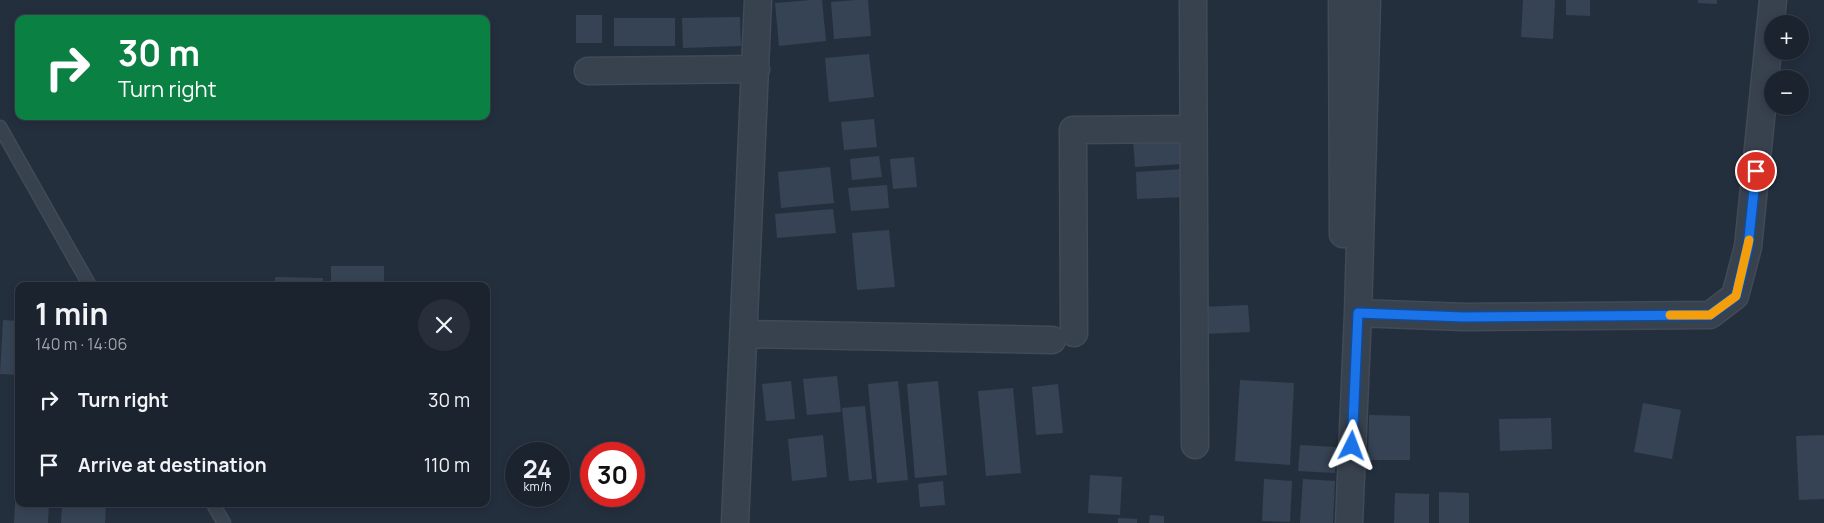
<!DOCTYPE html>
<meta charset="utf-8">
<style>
:root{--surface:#1b232e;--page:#282f3a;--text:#f1f3f6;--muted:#a0a4aa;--line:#39404a}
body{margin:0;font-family:Manrope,sans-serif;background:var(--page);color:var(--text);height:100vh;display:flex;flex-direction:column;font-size:19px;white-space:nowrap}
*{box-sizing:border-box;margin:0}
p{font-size:16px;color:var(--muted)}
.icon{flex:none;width:28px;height:28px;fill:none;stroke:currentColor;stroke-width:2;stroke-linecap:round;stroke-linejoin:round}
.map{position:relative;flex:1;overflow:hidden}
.side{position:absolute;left:15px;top:282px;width:475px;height:225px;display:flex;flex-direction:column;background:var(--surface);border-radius:10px;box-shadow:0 2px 8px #0003,0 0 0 1px var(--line)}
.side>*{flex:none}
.top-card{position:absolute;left:15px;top:15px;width:475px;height:105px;border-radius:10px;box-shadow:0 2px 8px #0003,0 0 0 1px var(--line);background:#0b8043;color:#fff;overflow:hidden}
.tools{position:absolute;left:1764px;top:15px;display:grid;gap:10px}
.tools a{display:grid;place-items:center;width:45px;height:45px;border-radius:50%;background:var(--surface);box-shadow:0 2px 8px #0003,0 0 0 1px var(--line);font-size:25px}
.speed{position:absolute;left:505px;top:442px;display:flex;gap:10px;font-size:25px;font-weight:700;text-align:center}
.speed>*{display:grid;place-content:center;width:65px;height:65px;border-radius:50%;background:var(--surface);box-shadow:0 2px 8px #0003,0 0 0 1px var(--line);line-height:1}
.speed small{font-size:12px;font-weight:400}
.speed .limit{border:8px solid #d22;background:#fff;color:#111}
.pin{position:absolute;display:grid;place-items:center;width:42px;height:42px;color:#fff;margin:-21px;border:2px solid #fff;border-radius:50%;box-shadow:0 1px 5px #0007}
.me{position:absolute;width:55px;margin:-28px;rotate:3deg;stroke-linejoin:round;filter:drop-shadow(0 0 4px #0008)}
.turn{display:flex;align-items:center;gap:18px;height:105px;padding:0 20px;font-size:22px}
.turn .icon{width:65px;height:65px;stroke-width:2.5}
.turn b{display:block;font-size:35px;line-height:42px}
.round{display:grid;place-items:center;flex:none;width:52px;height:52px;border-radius:26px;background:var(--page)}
.head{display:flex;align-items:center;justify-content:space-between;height:85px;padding:0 20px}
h1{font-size:30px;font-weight:700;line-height:38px}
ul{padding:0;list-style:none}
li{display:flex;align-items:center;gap:15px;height:65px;padding:0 20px}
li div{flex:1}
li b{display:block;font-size:19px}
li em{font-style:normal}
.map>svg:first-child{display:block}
.building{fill:#364354}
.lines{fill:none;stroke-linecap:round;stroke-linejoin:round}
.service-casing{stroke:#414a57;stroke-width:15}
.minor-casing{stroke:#414a57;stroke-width:29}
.service{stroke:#38414e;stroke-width:12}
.minor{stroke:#38414e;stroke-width:26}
.route-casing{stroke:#114b97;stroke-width:12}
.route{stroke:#1a73e8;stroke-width:9}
.slow{stroke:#f59e0b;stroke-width:9}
</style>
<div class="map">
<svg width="1824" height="523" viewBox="0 0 1824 523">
<rect width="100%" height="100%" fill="#242f3e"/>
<path class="building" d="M811 0H822L826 41 779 46 775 3Z
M855 0H868L871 36 834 39 831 2Z
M1523 0H1555L1553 39 1521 37Z
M1566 0H1590V16L1566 15Z
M1698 0H1717V4L1698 3Z
M576 15H602V43H576Z
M740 17 741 46 683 48 682 18Z
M614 18H675V46H614Z
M869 54 874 97 829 102 825 58Z
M874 119 877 147 844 150 841 122Z
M1181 137 1182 164 1135 167 1133 139Z
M879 156 882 177 852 180 850 159Z
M914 157 917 187 893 189 890 159Z
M830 167 834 203 781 208 778 172Z
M1184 169 1185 197 1137 199 1136 172Z
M887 185 889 208 851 211 848 188Z
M833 209 836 233 777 238 775 214Z
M889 230 895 287 857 290 852 233Z
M331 266H384V286H331Z
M275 277 323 278V286H275Z
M1248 305 1250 332 1202 334 1201 307Z
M3 320 19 321V375L0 374Z
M837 376 841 412 807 415 803 379Z
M1240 380 1294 383 1290 465 1235 461Z
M791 381 795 419 766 421 762 384Z
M898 381 908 480 877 483 868 384Z
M938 381 947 475 915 478 907 384Z
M1058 384 1063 433 1036 435 1032 387Z
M1013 388 1021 473 986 476 978 391Z
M1643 403 1681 410 1672 459 1634 452Z
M865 406 872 479 849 481 842 408Z
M1369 415 1410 416V460H1368Z
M1551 418 1552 449 1500 451 1499 419Z
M823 435 827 477 792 481 788 439Z
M1824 435V499L1799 500 1796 436Z
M1300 445 1336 447 1335 473 1298 471Z
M17 464H19V504H49L48 523H14Z
M1090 475 1122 477 1120 515 1088 513Z
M1264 479 1292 481 1290 522 1262 521Z
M1303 479 1335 481 1333 523H1300Z
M943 481 945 505 920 507 918 484Z
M1439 492 1469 493V523H1439Z
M1395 493 1429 494V523H1394Z
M62 504H106L105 523H61Z
M1150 515 1164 516V523H1149Z
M1118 518 1137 519V523H1118Z"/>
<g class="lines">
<g class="service-casing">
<path id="service" d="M0 127 90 286
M213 504 224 523"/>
</g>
<g class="minor-casing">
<path id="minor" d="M1193 0 1195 445
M1342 0 1343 234
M588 71 756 69
M1358 313 1464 317 1710 315 1735 296 1748 247 1773 0
M1074 333 1073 130 1193 129
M744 334 1052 340
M735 523 758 0
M1349 523 1358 313 1367 0"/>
</g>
<use href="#service" class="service"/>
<use href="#minor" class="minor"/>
</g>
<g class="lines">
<g class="route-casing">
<path id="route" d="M1352 446 1358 313 1464 317 1710 315 1736 296 1748 247 1756 171"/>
</g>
<use href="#route" class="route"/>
<path class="slow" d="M1670 315H1710L1736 296 1749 240"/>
</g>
</svg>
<div class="tools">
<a>+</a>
<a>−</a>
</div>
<div class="speed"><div>24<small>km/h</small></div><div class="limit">30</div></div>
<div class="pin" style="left:1756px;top:171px;background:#d93025"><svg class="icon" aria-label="arrive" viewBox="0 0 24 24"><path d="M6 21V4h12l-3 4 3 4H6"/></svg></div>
<svg class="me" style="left:1352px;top:446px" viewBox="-20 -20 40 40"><path d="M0-17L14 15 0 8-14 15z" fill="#1a73e8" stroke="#fff" stroke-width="4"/></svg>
<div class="top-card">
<div class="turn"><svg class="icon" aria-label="right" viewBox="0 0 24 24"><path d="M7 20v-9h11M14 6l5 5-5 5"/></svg><div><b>30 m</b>Turn right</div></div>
</div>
<section class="side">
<div class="head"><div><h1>1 min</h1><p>140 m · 14:06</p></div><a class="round"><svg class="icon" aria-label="close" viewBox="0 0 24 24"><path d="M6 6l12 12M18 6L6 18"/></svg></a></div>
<ul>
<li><svg class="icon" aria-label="right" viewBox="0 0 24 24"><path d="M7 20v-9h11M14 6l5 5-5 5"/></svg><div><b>Turn right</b></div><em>30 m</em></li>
<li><svg class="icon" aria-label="arrive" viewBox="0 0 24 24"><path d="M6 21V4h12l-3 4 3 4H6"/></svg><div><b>Arrive at destination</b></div><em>110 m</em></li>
</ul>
</section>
</div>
